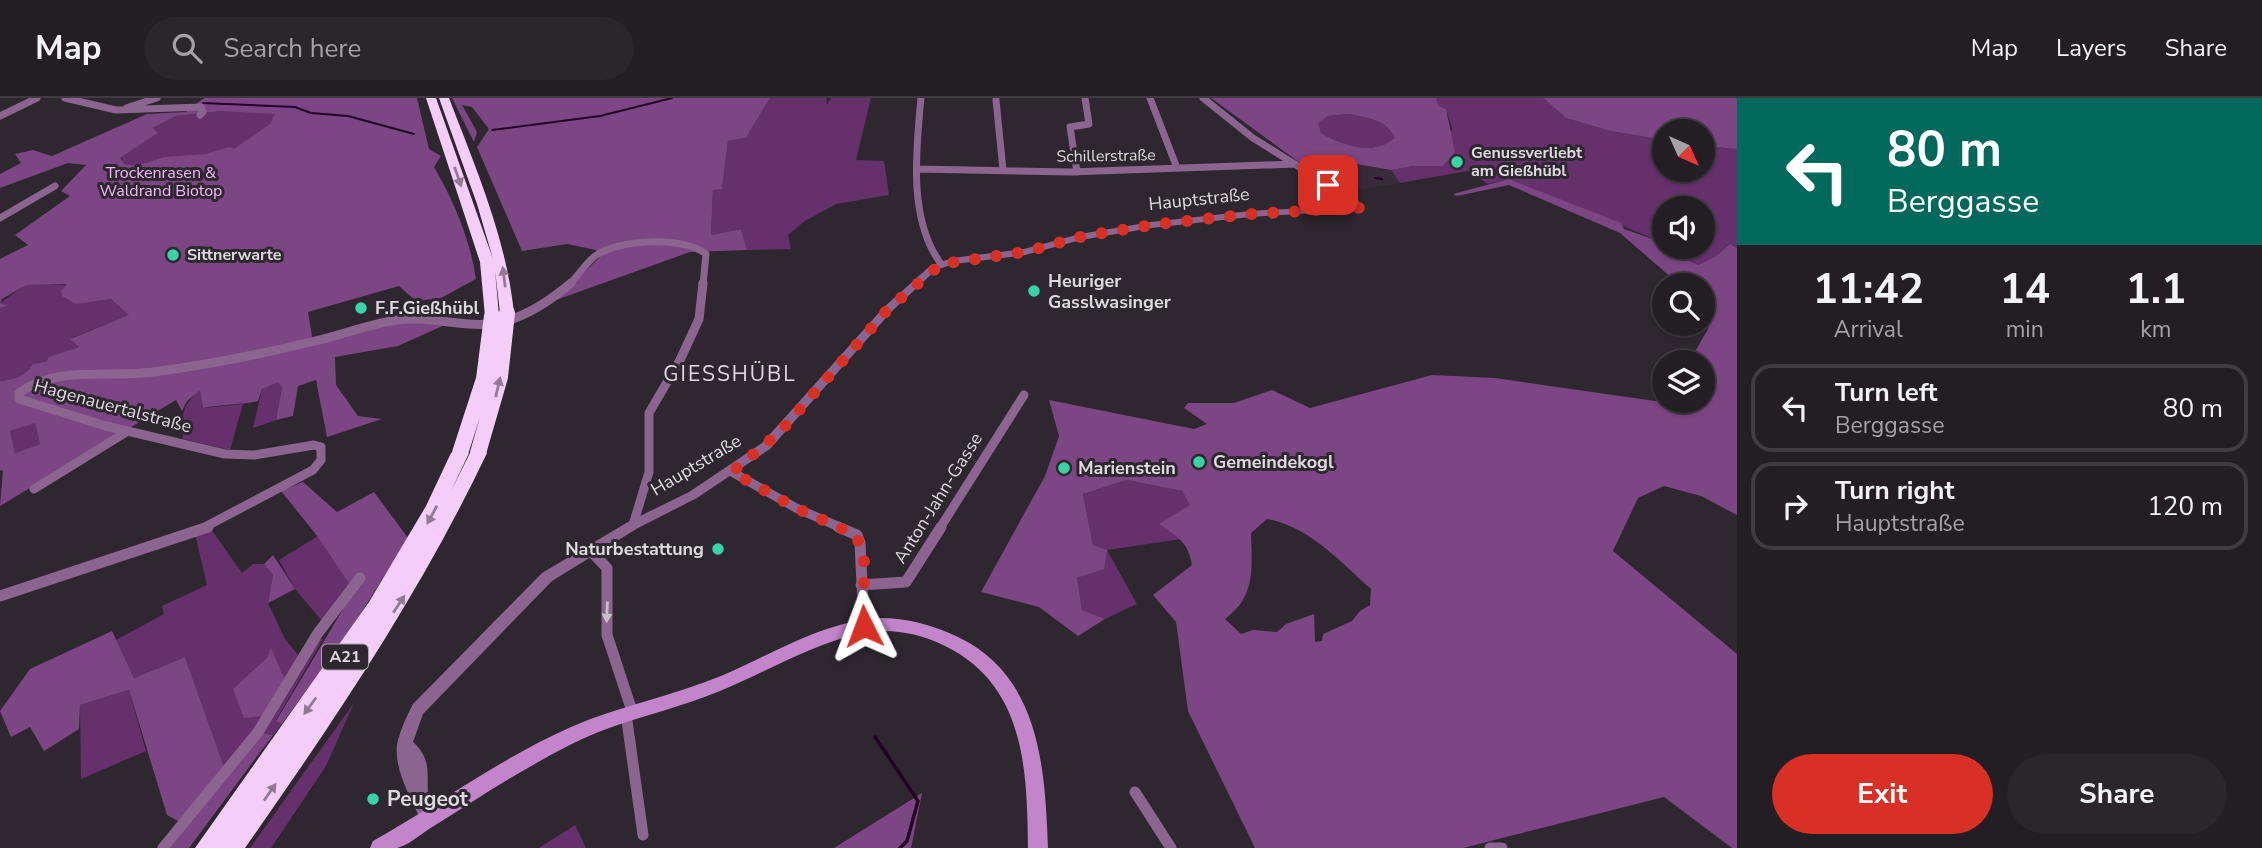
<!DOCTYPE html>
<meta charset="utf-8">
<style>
:root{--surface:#231d24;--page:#2b262c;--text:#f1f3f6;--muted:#a3a2a6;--line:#403b41;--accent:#d93025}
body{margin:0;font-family:"Nunito Sans",sans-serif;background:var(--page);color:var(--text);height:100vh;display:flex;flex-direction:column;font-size:26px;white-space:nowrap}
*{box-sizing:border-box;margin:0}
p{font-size:23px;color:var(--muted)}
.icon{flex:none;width:38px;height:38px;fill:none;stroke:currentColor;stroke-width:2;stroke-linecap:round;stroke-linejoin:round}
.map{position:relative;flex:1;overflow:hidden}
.details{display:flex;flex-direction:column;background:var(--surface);width:525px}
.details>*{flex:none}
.banner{background:#00695c;color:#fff;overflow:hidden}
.needle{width:46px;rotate:135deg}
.tools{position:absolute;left:1652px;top:21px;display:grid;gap:14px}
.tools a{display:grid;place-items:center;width:63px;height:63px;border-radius:50%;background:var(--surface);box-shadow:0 2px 5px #0004,0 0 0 2px var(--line);font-size:35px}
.pin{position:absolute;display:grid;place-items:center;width:60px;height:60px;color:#fff;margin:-30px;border-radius:14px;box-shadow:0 4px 10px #0006}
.me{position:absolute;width:77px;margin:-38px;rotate:357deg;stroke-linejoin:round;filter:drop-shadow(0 0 5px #0008)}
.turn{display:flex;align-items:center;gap:24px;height:147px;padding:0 35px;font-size:32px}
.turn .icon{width:91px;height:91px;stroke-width:2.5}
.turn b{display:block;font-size:49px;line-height:60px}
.eta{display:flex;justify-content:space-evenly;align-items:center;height:119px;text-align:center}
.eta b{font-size:42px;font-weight:700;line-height:49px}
.primary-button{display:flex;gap:14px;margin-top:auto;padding:14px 35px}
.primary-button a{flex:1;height:80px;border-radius:42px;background:var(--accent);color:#fff;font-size:28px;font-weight:700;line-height:80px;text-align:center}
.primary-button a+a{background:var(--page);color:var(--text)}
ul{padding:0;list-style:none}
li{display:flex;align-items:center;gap:21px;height:88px;margin:0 14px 10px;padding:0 21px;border:4px solid var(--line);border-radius:21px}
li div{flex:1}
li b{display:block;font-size:26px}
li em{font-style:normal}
header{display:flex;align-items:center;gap:42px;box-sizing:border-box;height:98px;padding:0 35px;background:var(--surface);border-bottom:2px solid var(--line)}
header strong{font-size:33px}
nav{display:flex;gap:38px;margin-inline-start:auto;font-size:24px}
.search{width:490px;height:63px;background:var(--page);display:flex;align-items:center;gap:18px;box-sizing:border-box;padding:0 24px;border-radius:38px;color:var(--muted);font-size:26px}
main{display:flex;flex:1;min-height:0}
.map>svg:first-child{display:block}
.built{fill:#382b3a}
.green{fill:#65306c}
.forest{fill:#7c4583;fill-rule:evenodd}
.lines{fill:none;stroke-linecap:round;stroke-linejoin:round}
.stream-far1{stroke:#240029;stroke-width:2}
.stream{stroke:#240029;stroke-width:3.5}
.minor-far2{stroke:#8b658f;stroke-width:7}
.minor-far1{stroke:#8b658f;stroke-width:9}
.minor{stroke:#8b658f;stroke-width:11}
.tertiary{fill:#8b658f;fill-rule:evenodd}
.secondary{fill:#c285ca;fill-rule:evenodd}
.motorway{fill:#f4cef8;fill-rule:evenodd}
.motorway-bridge{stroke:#f4cef8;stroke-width:16}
.oneway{fill:#927a94}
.oneway2{fill:#cabdcc}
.route{stroke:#d93025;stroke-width:12;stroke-dasharray:0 21.6}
.poi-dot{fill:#39d4a5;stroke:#2f2730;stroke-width:2.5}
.labels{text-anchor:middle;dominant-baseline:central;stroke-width:6;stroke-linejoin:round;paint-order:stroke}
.far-poi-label{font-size:16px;font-weight:bold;fill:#dfdae0;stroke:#2f2730;text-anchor:start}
.far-street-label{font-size:16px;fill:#dfdae0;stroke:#2f2730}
.far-park-label{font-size:16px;fill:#f5b7fd;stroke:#2f2730}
.shield{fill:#2f2730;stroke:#aaa4ab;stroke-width:2}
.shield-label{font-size:16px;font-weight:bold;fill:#dfdae0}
.street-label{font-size:18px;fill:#dfdae0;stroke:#2f2730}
.poi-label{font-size:18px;font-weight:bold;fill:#dfdae0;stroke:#2f2730;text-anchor:start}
.quarter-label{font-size:21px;letter-spacing:2px;fill:#e4d8e5;stroke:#2f2730}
.near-poi-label{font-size:21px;font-weight:bold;fill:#dfdae0;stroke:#2f2730;text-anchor:start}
</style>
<header>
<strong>Map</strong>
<div class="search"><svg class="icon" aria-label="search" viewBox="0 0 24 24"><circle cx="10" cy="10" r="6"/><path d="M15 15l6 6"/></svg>Search here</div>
<nav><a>Map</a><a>Layers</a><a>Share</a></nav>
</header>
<main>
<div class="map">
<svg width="1737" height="750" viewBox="0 0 1737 750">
<rect width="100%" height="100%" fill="#2f2730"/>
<path class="built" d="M1322 60 1391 72 1400 85 1343 94 1300 65Z"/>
<path class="green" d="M770 0H826L827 7 831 0H871L856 62 884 63 889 97 836 106 805 123 788 137 791 151 747 152 741 131 711 137 713 91H722L728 43 746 40Z
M1436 0H1543L1566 20 1610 33 1664 42V72H1703V48L1737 51V150L1730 146 1716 158 1698 167 1669 149H1703V110H1664V145L1509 81 1488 86 1468 73 1400 85 1391 72 1414 68H1443L1452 30 1446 11 1439 8Z
M222 13 306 14 203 87 105 69 123 61 120 60 157 35 152 31 176 18Z
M1349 16C1368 20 1386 22 1396 40 1373 58 1344 48 1321 35L1317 25 1328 18Z
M42 186 68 187 76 205 111 201 130 217 71 240 80 249 48 259 47 263 33 266C25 278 14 282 0 283V210L7 208 0 205 25 187Z
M278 283 282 288 276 322 253 330 262 291Z
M200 293 203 310 243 306 230 352 183 341C182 318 181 307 200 293Z
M35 324 40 346 15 355 10 333Z
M1127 382 1182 393 1191 407 1182 441 1107 452 1137 506 1105 521 1082 513 1077 480 1103 471 1106 452 1093 447 1083 396Z
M211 431 242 475 253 466H264L273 477 268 505 285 541 299 558 316 542 323 541 276 622 282 626 273 637 263 635 227 678 185 559 134 580 116 542 164 516 162 508 207 487 195 436Z
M318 438 351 488 322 523 295 491 279 462Z
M129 592 146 653 81 681 80 607Z
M354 605 326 668 271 750H250Z
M575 727 586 750H539Z"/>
<path class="forest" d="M204 0H417L429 51 441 58 434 69C454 103 470 141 476 181L441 200 416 203 399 188 308 214 313 244 409 223 447 226 398 248 335 259 336 287 358 318 382 321 327 339 316 282 298 288 293 318 276 322 282 289 278 284 262 291 258 303C239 307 221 306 203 310L200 293 187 303 182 313 176 302 0 408 3 373 0 372V283C14 282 25 278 33 266L47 263 48 259 79 249 70 241 129 217 111 201 76 206 62 198 61 193 67 187 65 186 26 187 2 201 0 205 8 208 0 210V161L28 147 15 137 70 98 61 93 86 67 68 65 0 90V76L21 65 15 56 33 52 52 58 147 16 186 14ZM222 13 275 16 270 26 234 51 229 49 206 56 164 59 136 68 124 66 120 60 158 35 153 30 176 18ZM35 325 40 346 15 355 10 333Z
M452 0H770L746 40 728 43 722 91 713 92 711 137 741 131 747 152 690 154 556 202 600 159 596 152 567 146 522 153 477 49 489 31 472 9 462 7 477 34 474 44Z
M1211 0H1436L1439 8 1446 11 1455 54 1443 68H1414L1391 72 1322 60 1300 65ZM1349 16C1368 20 1387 22 1395 40 1373 58 1344 48 1321 35L1318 25 1328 18Z
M1543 0H1737V51L1703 48V33H1664V42L1610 33 1566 20Z
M1509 81 1621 125 1624 131 1664 145V149L1698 167 1716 158 1730 146 1737 150V417L1701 398 1664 388 1638 400 1613 453 1737 556V750H1732L1664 699 1463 750H1255L1188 613 1176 524 1153 497 1192 467C1189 445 1177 438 1159 426L1190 407 1182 393 1127 382 1083 396 1093 447 1107 452 1104 471 1077 480 1082 512 1105 521 1078 538 1039 509 981 494 1045 378 1059 338 1049 302 1194 331 1207 326 1184 310 1188 305H1234L1272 292 1310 310 1432 277 1495 280 1704 310 1703 264H1689L1708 231 1703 187H1680L1620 135 1509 87 1457 98 1453 96ZM1267 421C1310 429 1339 463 1371 491L1370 507 1360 513 1352 523 1323 536 1322 543 1315 544 1314 516 1286 526 1277 534 1253 532 1241 536 1225 521C1256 499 1252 469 1251 435Z
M303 384 337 414 374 394 408 440 353 528 282 626 276 623 354 493 318 439 281 393Z
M273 457 295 491 268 505 273 477 264 466Z
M112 533 134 580 185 559 224 669 180 724 167 717 129 592 80 607 79 631 44 653 30 629 11 639 0 613 30 571Z
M271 550 285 582 262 618 244 620 233 591 267 560Z
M263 635 273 637 189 750H170Z
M922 695 911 750H834Z"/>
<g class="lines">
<path class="stream-far1" d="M203 5 295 9 311 15 348 18 414 36
M492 32 600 18 672 0
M1375 80 1382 81"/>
<path class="stream" d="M875 639 918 703 907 743 900 750"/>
<path class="minor-far2" d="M65 0 116 12 201 9 203 14 200 17
M921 0C916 53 908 121 941 166
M1150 0 1177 70
M1203 0 1253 40 1355 104 1358 110
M996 2 1003 72
M126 10 157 0
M0 18 37 0
M917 71 1070 74 1295 66
M1077 74 1070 29 1089 26 1085 0
M0 120 55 88
M569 187C578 178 585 166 595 158 618 141 684 138 706 156L703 187"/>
<path class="minor-far1" d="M732 374 796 410 842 430
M34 391 128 333
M633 427 649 374V315L680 262 699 221 703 185
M203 430 313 372 321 362V349L314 347 254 357 225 356 106 328 19 301V295C58 267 107 280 153 274 207 267 262 256 315 243 342 237 369 226 397 222 432 217 468 232 502 224 528 218 551 202 571 185
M940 430 1024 297"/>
<path class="minor" d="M838 429 857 437 860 445 864 528
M591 453 607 470V537L632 613
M861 487 906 484 941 429
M0 498 208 429
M626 616 643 737
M1135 694 1171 750
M163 750 258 634 318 535 360 480
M1490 750H1502"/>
<path class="tertiary" d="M1358 107 1362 110 1361 112 1250 119 1151 130 1081 142 1025 157 954 166 936 172 892 213 770 351 697 400 638 430 552 483 423 616 413 644C431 660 427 674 428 695 428 703 434 713 437 721L435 727 429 729 423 727C413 703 391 669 398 642 401 630 407 618 413 606L542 475 628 424 689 394 762 345 884 209 930 168 952 160 1024 151 1080 136 1151 124 1250 113Z"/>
<path class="secondary" d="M879 520C907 520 933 527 958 539 1040 578 1045 670 1048 750H1028C1027 671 1025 587 945 548 919 535 890 530 862 535 811 546 767 574 720 593 684 608 646 617 609 630 582 640 557 653 533 667 497 687 463 710 429 731 420 737 407 748 397 750 389 750 379 750 370 750L373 743C439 706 501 660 571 629 619 608 672 598 721 578 773 556 822 524 879 520Z"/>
<path class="motorway" d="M426 0H436L493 161 477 106 439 0H449C476 71 506 139 514 215L512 218H502L500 215 495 172 499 218 492 222 485 218 480 164Z
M460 349 469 355 451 393 472 351H484L487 355C420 496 334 623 245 750H195L369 504 426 408 451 355Z"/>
<path class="motorway-bridge" d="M460 355 484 281 492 218
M478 355 500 279 507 215"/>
</g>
<defs><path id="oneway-solid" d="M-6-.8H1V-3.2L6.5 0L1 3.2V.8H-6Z" transform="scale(1.75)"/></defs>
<g class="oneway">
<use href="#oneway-solid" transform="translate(458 79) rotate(71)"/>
<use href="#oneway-solid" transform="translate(504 179) rotate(-97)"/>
<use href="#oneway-solid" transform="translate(498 289) rotate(-77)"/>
<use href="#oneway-solid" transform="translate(432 417) rotate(118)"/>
<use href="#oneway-solid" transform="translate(399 506) rotate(-57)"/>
<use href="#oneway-solid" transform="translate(310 608) rotate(126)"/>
<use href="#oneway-solid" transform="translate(270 694) rotate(-55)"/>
</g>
<use class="oneway2" href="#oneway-solid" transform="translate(607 514) rotate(92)"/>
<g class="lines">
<path class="route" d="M864 528V458L856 437 796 410 732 374 780 334 888 211 941 166 1025 154 1080 139 1151 127 1250 116 1359 110 1328 87"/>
</g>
<g class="poi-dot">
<circle cx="1457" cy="64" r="7"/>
<circle cx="173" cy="157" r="7"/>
<circle cx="1034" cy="193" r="7"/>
<circle cx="361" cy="210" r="7"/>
<circle cx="1199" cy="364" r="7"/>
<circle cx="1064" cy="370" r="7"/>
<circle cx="718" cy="451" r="7"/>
<circle cx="373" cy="701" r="7"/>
</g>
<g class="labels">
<g class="far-poi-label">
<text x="1471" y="55">Genussverliebt<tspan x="1471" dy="18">am Gießhübl</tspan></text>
<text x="187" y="157">Sittnerwarte</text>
</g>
<g class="far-street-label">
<text transform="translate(1106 58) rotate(-1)">Schillerstraße</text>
</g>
<g class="far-park-label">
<text x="161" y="75">Trockenrasen &amp;<tspan x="161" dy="18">Waldrand Biotop</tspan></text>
</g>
<rect class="shield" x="322" y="546.5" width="46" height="25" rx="5"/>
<g class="shield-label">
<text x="345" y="559">A21</text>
</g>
<g class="street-label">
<text transform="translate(1199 101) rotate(-6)">Hauptstraße</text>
<text transform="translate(113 308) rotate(15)">Hagenauertalstraße</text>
<text transform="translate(696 367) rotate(-31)">Hauptstraße</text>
<text transform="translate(938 400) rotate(-58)">Anton-Jahn-Gasse</text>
</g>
<g class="poi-label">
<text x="1048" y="183">Heuriger<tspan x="1048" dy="21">Gasslwasinger</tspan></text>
<text x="375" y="210">F.F.Gießhübl</text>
<text x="1213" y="364">Gemeindekogl</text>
<text x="1078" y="370">Marienstein</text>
<text x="704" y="451" text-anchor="end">Naturbestattung</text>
</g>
<g class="quarter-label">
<text x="730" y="276">GIESSHÜBL</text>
</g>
<g class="near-poi-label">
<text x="387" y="701">Peugeot</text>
</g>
</g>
</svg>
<div class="tools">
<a><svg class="needle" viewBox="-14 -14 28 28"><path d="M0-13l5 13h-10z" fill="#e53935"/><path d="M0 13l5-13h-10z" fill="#a3a2a6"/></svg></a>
<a><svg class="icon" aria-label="sound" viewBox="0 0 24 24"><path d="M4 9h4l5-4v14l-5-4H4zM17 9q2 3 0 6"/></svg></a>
<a><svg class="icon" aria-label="search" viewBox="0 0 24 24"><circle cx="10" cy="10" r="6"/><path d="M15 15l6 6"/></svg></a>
<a><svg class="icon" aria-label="layers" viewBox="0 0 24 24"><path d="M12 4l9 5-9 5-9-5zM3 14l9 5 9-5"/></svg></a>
</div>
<div class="pin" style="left:1328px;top:87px;background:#d93025"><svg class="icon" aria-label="arrive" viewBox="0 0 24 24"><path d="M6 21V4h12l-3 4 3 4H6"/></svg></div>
<svg class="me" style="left:864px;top:528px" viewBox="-20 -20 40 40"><path d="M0-17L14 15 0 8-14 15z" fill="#d93025" stroke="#fff" stroke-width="4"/></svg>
</div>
<section class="details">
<div class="banner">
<div class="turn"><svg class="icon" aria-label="left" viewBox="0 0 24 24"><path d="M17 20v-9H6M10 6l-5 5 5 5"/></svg><div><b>80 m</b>Berggasse</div></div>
</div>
<div class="eta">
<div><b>11:42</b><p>Arrival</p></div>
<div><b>14</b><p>min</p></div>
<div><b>1.1</b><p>km</p></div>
</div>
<ul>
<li><svg class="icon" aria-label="left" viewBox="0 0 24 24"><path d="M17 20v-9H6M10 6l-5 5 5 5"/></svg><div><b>Turn left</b><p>Berggasse</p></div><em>80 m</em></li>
<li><svg class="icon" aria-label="right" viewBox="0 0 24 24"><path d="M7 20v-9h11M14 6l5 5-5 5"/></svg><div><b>Turn right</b><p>Hauptstraße</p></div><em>120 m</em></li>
</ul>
<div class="primary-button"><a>Exit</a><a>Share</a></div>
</section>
</main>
